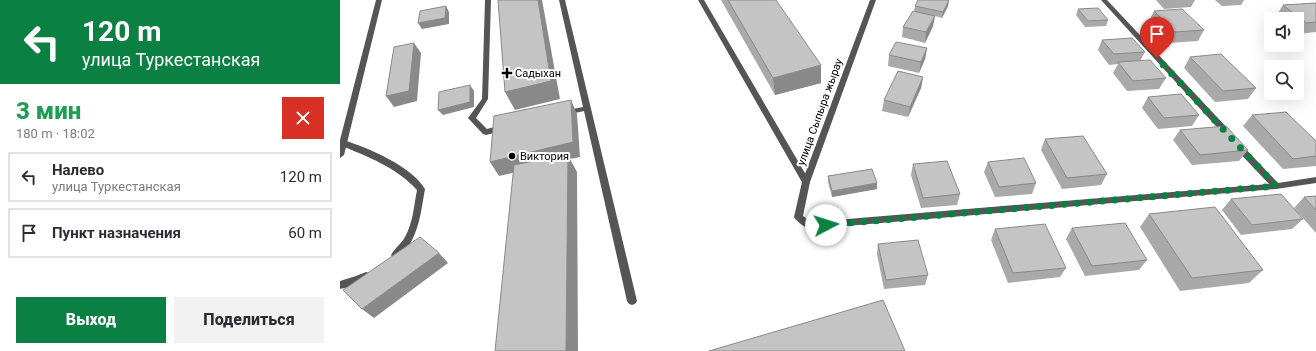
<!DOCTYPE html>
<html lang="ru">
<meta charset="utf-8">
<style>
:root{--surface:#fff;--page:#f2f2f3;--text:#2b2b33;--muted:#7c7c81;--line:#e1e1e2;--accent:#0b8043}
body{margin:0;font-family:Roboto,sans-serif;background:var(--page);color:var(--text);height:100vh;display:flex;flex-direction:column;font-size:15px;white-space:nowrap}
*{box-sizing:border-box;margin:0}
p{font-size:13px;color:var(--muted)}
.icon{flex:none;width:22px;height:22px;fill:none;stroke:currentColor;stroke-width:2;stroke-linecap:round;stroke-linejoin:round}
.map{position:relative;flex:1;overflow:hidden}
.details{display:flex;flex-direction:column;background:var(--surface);width:340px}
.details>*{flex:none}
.banner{background:#0b8043;color:#fff;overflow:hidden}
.controls{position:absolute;left:924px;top:12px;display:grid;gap:8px}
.controls a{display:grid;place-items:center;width:40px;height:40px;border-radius:0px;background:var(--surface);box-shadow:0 4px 16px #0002;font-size:20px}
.pin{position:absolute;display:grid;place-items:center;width:34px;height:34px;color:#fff;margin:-41px -17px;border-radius:50% 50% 50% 0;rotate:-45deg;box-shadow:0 0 4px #0007}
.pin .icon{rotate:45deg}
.me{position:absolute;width:44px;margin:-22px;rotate:85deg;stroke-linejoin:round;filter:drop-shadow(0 0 3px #0008)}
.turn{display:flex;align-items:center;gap:14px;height:84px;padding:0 16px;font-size:18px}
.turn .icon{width:52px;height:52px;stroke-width:2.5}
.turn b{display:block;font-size:28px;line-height:34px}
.round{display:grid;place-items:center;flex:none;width:42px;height:42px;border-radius:0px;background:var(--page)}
.summary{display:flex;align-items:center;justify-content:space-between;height:68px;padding:0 16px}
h1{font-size:24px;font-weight:800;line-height:30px;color:#1e9e55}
.primary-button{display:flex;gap:8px;margin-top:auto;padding:8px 16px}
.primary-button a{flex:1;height:46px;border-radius:0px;background:var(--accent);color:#fff;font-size:16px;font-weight:800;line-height:46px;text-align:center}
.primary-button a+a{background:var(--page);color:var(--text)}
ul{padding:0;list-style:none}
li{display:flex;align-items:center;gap:12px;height:50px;margin:0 8px 6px;padding:0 8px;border:2px solid var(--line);border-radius:0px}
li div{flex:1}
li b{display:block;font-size:15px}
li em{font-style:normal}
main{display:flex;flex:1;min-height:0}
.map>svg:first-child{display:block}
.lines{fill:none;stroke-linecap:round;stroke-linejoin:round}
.service{fill:#555;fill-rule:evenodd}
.minor{fill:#555;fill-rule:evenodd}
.tertiary{fill:#555;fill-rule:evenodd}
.wall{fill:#a9a9a9}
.shaded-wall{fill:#898989}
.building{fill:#c4c4c4;stroke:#898989}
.route{stroke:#0b8043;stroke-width:7;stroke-dasharray:0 12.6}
.poi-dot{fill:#000;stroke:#fff;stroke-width:1.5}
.labels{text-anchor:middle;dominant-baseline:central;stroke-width:4;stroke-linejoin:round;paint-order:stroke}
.poi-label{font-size:11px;fill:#000;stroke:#fff;text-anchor:start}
.street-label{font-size:11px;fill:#000;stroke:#fff}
</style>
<main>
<section class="details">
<div class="banner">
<div class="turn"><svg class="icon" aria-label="left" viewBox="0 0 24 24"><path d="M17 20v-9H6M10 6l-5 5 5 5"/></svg><div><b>120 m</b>улица Туркестанская</div></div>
</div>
<div class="summary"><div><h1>3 мин</h1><p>180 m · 18:02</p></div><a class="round" style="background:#d93025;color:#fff"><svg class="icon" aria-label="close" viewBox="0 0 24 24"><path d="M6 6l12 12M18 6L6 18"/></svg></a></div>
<ul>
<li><svg class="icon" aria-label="left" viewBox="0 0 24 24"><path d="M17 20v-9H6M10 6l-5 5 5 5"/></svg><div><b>Налево</b><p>улица Туркестанская</p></div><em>120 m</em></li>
<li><svg class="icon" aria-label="arrive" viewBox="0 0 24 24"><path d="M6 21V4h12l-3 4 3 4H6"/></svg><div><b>Пункт назначения</b></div><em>60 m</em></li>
</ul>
<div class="primary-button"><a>Выход</a><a>Поделиться</a></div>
</section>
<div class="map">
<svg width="976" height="351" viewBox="0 0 976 351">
<rect width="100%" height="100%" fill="#fff"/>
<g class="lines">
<path class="service" d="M145 0H151L148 99 136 118 147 129 162 125 166 128 165 130 146 135 143 134 128 118 142 99Z
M219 0H225L297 301 295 304 292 305 289 304 287 301 244 111 226 115 222 113 223 111 243 107Z
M358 0H364L469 180 470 182 469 184H463Z
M3 140C29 148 71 166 85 189 81 211 79 236 63 253 60 257 58 260 53 258L51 255C55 248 61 244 65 237 73 223 74 205 77 190 56 167 28 157 0 145V141Z
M26 272 29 273 31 276C26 285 9 287 0 289V281L16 276Z"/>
<path class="minor" d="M530 0H536L470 182 463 216 472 222 929 184 895 148 894 146 895 144H901L938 183 976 177V183L936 189 471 229C465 228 457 222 454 217L462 182Z
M761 0H767L891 132 892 134 891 136H885Z"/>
<path class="tertiary" d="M36 0H42L4 155 0 158V140Z"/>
</g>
<path class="wall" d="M381 0H436L481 83 435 95Z
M609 0 608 6 602 18 595 16 593 26 585 43 562 37 563 27 574 11 575 6Z
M816 0H855L851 7 824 9Z
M875 0H904L901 5 882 6Z
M976 3V32L958 34 957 33V19H940L936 16 943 5Z
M738 9 768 20 766 26 745 27 736 15Z
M814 11 864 30 858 41 829 43 809 21Z
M762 40 805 52 800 61 826 78 819 89 787 91 773 73 778 64 769 65 758 50Z
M587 48 585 59 579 73 548 66 549 55Z
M850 57 916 88 908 99 875 102 844 68Z
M583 77 581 88 568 117 542 111 544 100Z
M808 97 859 115 852 126 818 129 802 108Z
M912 115 976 141V166L943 169 903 126Z
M840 130 908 150 899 161 852 165 833 140Z
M705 139 767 174 761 185 722 189 701 150Z
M648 162 696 183 692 194 655 197 644 172Z
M573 164 620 194 617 205 581 208 571 175Z
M488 176 537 183V189L492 197 488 182Z
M976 196V233L954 208 964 197Z
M891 199 963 219 952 229 901 235 882 210Z
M809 214 923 270 909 283 840 291 800 227Z
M732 228 807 260 799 270 745 276 726 239Z
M655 229 726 268 720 277 668 283 651 240Z
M538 244 588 275 585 285 544 289 537 254Z"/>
<path class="shaded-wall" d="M198 0H202L220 99 175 110 165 92Z
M609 0 608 6 602 18 603 12Z
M106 6 109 12V24L82 29 78 23Z
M595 16 593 26 585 43 586 32Z
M74 43 81 53 77 101 54 107 46 96Z
M587 48 585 59 579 73 581 62Z
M481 65V83L435 95 433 78Z
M583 77 581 88 568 117 570 107Z
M130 85 134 91V107L103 115 98 110Z
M231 100 237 114 240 157 230 159 237 172 238 351H226L227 160 159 176 150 162Z
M537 183V189L492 197V191Z
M99 253 108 263 34 318 22 309Z"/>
<path class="building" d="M158 0H198L211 81 165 92Z
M388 0H436L481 65 433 78Z
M578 0H609L603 12 575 6Z
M976 3V22L966 23 943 5Z
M106 6 105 18 78 23 80 11Z
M758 8 768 20 748 21 738 9Z
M842 9 864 30 835 32 814 11Z
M573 11 595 16 586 32 563 27Z
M792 38 805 52 774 54 762 40Z
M556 42 587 48 581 62 549 55Z
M74 43 69 91 46 96 54 47Z
M881 54 916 88 883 91 850 57Z
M810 60 826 78 793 81 778 62Z
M558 71 583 77 570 107 544 100Z
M130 85V102L98 110 99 92Z
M841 94 859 115 824 118 808 97Z
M231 100 233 142 150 162 154 116Z
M946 112 976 141V156L953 159 912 115Z
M886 126 908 150 860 155 840 130Z
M743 136 767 174 727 178 705 139Z
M228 154 226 351H155L174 165Z
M684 158 696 183 659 187 648 162Z
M607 161 620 194 583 198 573 164Z
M532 169 537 183 492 191 488 176Z
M941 194 963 219 912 225 891 199Z
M976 196V210L964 197Z
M875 207 923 270 852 278 809 214Z
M785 223 807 260 752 266 732 228Z
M705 224 726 268 673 273 655 229Z
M80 237 99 253 22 309 3 290Z
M578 240 588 275 546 280 538 244Z
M543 300 565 351H369Z"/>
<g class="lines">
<path class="route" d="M486 225 936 186 817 58"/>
</g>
<g class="poi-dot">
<path d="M165 67h4v4h4v4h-4v4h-4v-4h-4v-4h4z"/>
<circle cx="172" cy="156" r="4"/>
</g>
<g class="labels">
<g class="poi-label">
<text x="175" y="73">Садыхан</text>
<text x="180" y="156">Виктория</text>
</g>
<g class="street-label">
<text transform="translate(480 112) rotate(-70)">улица Сыпыра жырау</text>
</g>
</g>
</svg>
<div class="controls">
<a><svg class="icon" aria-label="sound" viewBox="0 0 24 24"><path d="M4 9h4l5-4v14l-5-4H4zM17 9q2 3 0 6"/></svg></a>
<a><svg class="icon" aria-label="search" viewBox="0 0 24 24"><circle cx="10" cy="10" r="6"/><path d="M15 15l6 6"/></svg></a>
</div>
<div class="pin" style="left:817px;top:58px;background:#d93025"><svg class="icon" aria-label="arrive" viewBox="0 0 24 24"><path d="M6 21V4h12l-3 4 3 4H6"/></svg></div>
<svg class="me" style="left:486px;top:225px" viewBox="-20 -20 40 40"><circle r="19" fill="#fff"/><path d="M0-13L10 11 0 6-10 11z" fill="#0b8043"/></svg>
</div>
</main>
